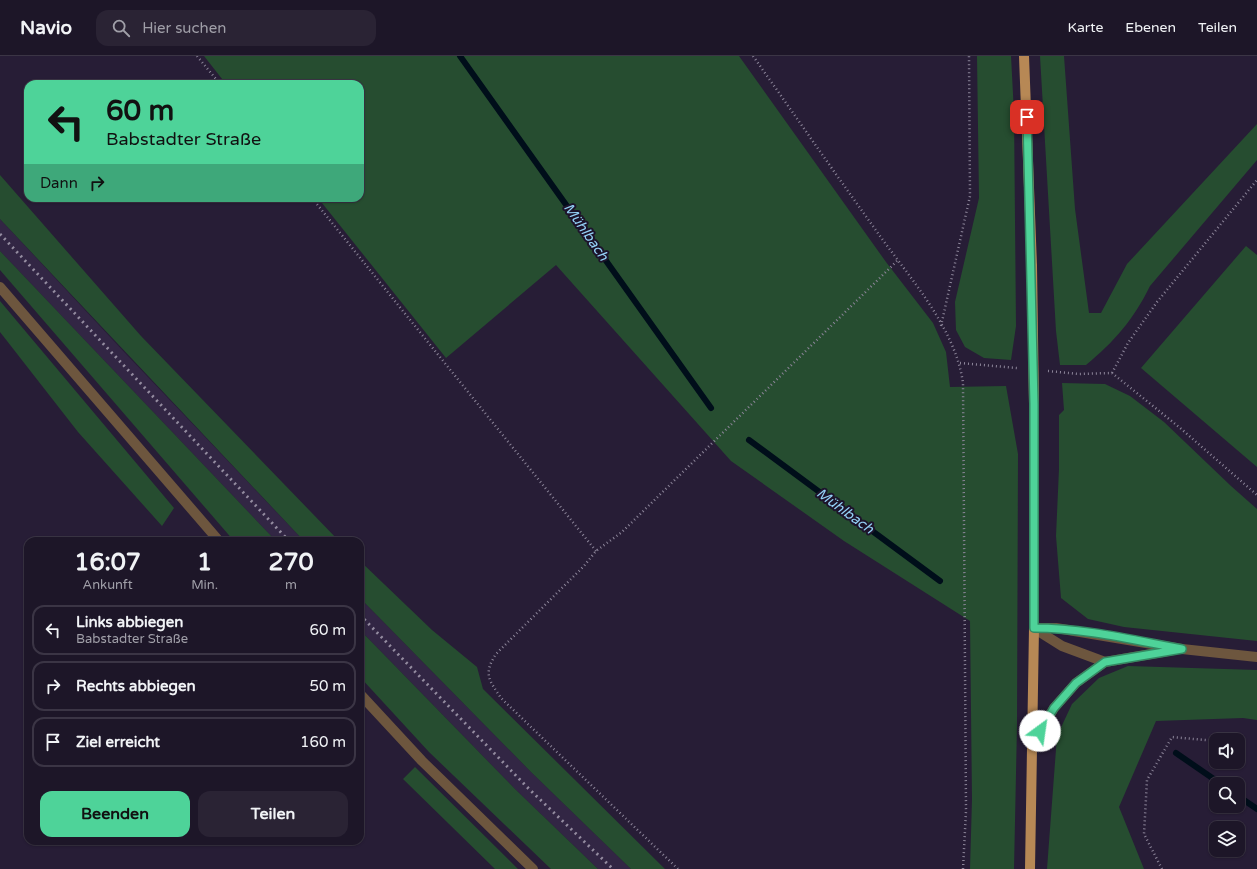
<!DOCTYPE html>
<html lang="de">
<meta charset="utf-8">
<style>
:root{--surface:#1d1628;--page:#2a2334;--text:#f1f3f6;--muted:#a09fa8;--line:#3b3545;--accent:#4ed399}
body{margin:0;font-family:"Varela Round",sans-serif;background:var(--page);color:var(--text);height:100vh;display:flex;flex-direction:column;font-size:15px;white-space:nowrap}
*{box-sizing:border-box;margin:0}
p{font-size:13px;color:var(--muted)}
.icon{flex:none;width:22px;height:22px;fill:none;stroke:currentColor;stroke-width:2;stroke-linecap:round;stroke-linejoin:round}
.map{position:relative;flex:1;overflow:hidden}
.side{position:absolute;left:24px;top:481px;width:340px;height:308px;display:flex;flex-direction:column;background:var(--surface);border-radius:12px;box-shadow:0 1px 3px #0004,0 0 0 1px var(--line)}
.side>*{flex:none}
.top-card{position:absolute;left:24px;top:24px;width:340px;height:122px;border-radius:12px;box-shadow:0 1px 3px #0004,0 0 0 1px var(--line);background:#4ed399;color:#111;overflow:hidden}
.controls{position:absolute;left:1209px;top:677px;display:grid;gap:8px}
.controls a{display:grid;place-items:center;width:36px;height:36px;border-radius:8px;background:var(--surface);box-shadow:0 1px 3px #0004,0 0 0 1px var(--line);font-size:20px}
.pin{position:absolute;display:grid;place-items:center;width:34px;height:34px;color:#fff;margin:-17px;border-radius:8px;box-shadow:0 2px 6px #0006}
.me{position:absolute;width:44px;margin:-22px;rotate:31deg;stroke-linejoin:round;filter:drop-shadow(0 0 3px #0008)}
.turn{display:flex;align-items:center;gap:14px;height:84px;padding:0 16px;font-size:18px}
.turn .icon{width:52px;height:52px;stroke-width:2.5}
.turn b{display:block;font-size:28px;line-height:34px}
.then{display:flex;align-items:center;height:38px;padding:0 16px;background:#0003;gap:8px;font-size:15px}
.eta{display:flex;justify-content:space-evenly;align-items:center;height:68px;text-align:center}
.eta b{font-size:24px;font-weight:800;line-height:28px}
.primary-button{display:flex;gap:8px;margin-top:auto;padding:8px 16px}
.primary-button a{flex:1;height:46px;border-radius:12px;background:var(--accent);color:#111;font-size:16px;font-weight:800;line-height:46px;text-align:center}
.primary-button a+a{background:var(--page);color:var(--text)}
ul{padding:0;list-style:none}
li{display:flex;align-items:center;gap:12px;height:50px;margin:0 8px 6px;padding:0 8px;border:2px solid var(--line);border-radius:12px}
li div{flex:1}
li b{display:block;font-size:15px}
li em{font-style:normal}
header{display:flex;align-items:center;gap:24px;box-sizing:border-box;height:56px;padding:0 20px;background:var(--surface);border-bottom:1px solid var(--line)}
header strong{font-size:19px}
nav{display:flex;gap:22px;margin-inline-start:auto;font-size:14px}
.search{width:280px;height:36px;background:var(--page);display:flex;align-items:center;gap:10px;box-sizing:border-box;padding:0 14px;border-radius:12px;color:var(--muted);font-size:15px}
.map>svg:first-child{display:block}
.built{fill:#322644}
.green{fill:#264d30}
.lines{fill:none;stroke-linecap:round;stroke-linejoin:round}
.stream{stroke:#000e1a;stroke-width:6}
.path{stroke:#8d869a;stroke-width:2.5;stroke-dasharray:1 3;stroke-linecap:butt}
.minor{stroke:#6d563e;stroke-width:10}
.major{stroke:#b78855;stroke-width:10}
.rail{stroke:#948ca0;stroke-width:3;stroke-dasharray:2 4;stroke-linecap:butt}
.major-bridge{stroke:#b78855;stroke-width:10}
.route-casing{stroke:#338963;stroke-width:10}
.route{stroke:#4ed399;stroke-width:7}
.labels{text-anchor:middle;dominant-baseline:central;stroke-width:4;stroke-linejoin:round;paint-order:stroke}
.water-label{font-size:14px;font-style:italic;fill:#93d0f5;stroke:#1d142b}
</style>
<header>
<strong>Navio</strong>
<div class="search"><svg class="icon" aria-label="search" viewBox="0 0 24 24"><circle cx="10" cy="10" r="6"/><path d="M15 15l6 6"/></svg>Hier suchen</div>
<nav><a>Karte</a><a>Ebenen</a><a>Teilen</a></nav>
</header>
<div class="map">
<svg width="1257" height="813" viewBox="0 0 1257 813">
<rect width="100%" height="100%" fill="#271d36"/>
<path class="built" d="M0 163 125 297 304 485H276L0 195Z
M360 542 531 716 631 813H598L515 733 360 574Z"/>
<path class="green" d="M204 0H739L886 206 933 267 946 296 950 331 1006 330 1018 398 1017 670 1014 813H970L972 743 970 565 844 485 731 405 556 209 446 302 318 142H360V28H226Z
M977 0H1011L1014 57 1016 270 1011 304 984 302 965 291 956 274 955 246 979 142Z
M1040 0H1064L1075 153 1089 257H1101L1127 208 1257 68V104L1150 230C1134 263 1114 286 1086 309H1060L1056 275Z
M0 119 141 280 339 485H304L0 163Z
M1246 190 1257 199V411L1141 312Z
M0 195 276 485H234L0 214Z
M0 245 174 452 162 470 78 376 0 276Z
M1062 327 1105 328 1130 340 1164 366 1231 430 1257 453V585L1124 571 1088 563 1061 542 1056 480 1059 413V359L1064 354Z
M360 505 432 574 477 611 483 633 665 813H631L531 716 360 542Z
M360 574 515 733 598 813H551L429 696 360 621Z
M1128 610 1257 614V664L1243 662 1156 665 1119 751 1144 813H1047L1057 680 1072 648 1099 622Z
M415 711 518 813H495L403 723Z"/>
<g class="lines">
<path class="stream" d="M460 0 711 352
M749 384 940 525
M1176 697 1221 728
M1238 740 1257 753"/>
<path class="path" d="M197 0 220 28
M753 0C794 58 834 116 875 173 907 219 955 270 963 327L966 755 963 813
M312 142 596 495
M941 270 970 140 969 0
M960 307 1017 312
M1048 315 1079 318 1112 317 1179 371 1257 439
M1112 317 1128 287 1157 246 1257 124
M678 813 501 642C489 624 483 618 496 598L584 510 596 495 622 476 897 205
M1162 813 1144 778 1147 724 1172 681 1216 685"/>
<path class="minor" d="M0 231 219 485
M1034 572H1056L1182 593 1257 601
M1035 573 1062 590 1105 606 1174 594
M360 638 422 705 533 813
M1033 687 1054 652 1076 627 1105 606"/>
<path class="major" d="M1024 0 1032 210
M1030 813 1034 572V348"/>
<path class="rail" d="M0 178 289 485
M360 559 529 733 613 813"/>
<path class="major-bridge" d="M1032 210 1034 348"/>
</g>
<g class="lines">
<g class="route-casing">
<path id="route" d="M1027 61 1034 348V572C1084 572 1133 584 1182 593L1105 606 1076 627 1054 652 1040 675"/>
</g>
<use href="#route" class="route"/>
</g>
<g class="labels">
<g class="water-label">
<text transform="translate(586 176) rotate(55)">Mühlbach</text>
<text transform="translate(845 455) rotate(36)">Mühlbach</text>
</g>
</g>
</svg>
<div class="controls">
<a><svg class="icon" aria-label="sound" viewBox="0 0 24 24"><path d="M4 9h4l5-4v14l-5-4H4zM17 9q2 3 0 6"/></svg></a>
<a><svg class="icon" aria-label="search" viewBox="0 0 24 24"><circle cx="10" cy="10" r="6"/><path d="M15 15l6 6"/></svg></a>
<a><svg class="icon" aria-label="layers" viewBox="0 0 24 24"><path d="M12 4l9 5-9 5-9-5zM3 14l9 5 9-5"/></svg></a>
</div>
<div class="pin" style="left:1027px;top:61px;background:#d93025"><svg class="icon" aria-label="arrive" viewBox="0 0 24 24"><path d="M6 21V4h12l-3 4 3 4H6"/></svg></div>
<svg class="me" style="left:1040px;top:675px" viewBox="-20 -20 40 40"><circle r="19" fill="#fff"/><path d="M0-13L10 11 0 6-10 11z" fill="#4ed399"/></svg>
<div class="top-card">
<div class="turn"><svg class="icon" aria-label="left" viewBox="0 0 24 24"><path d="M17 20v-9H6M10 6l-5 5 5 5"/></svg><div><b>60 m</b>Babstadter Straße</div></div>
<div class="then">Dann<svg class="icon" aria-label="right" viewBox="0 0 24 24"><path d="M7 20v-9h11M14 6l5 5-5 5"/></svg></div>
</div>
<section class="side">
<div class="eta">
<div><b>16:07</b><p>Ankunft</p></div>
<div><b>1</b><p>Min.</p></div>
<div><b>270</b><p>m</p></div>
</div>
<ul>
<li><svg class="icon" aria-label="left" viewBox="0 0 24 24"><path d="M17 20v-9H6M10 6l-5 5 5 5"/></svg><div><b>Links abbiegen</b><p>Babstadter Straße</p></div><em>60 m</em></li>
<li><svg class="icon" aria-label="right" viewBox="0 0 24 24"><path d="M7 20v-9h11M14 6l5 5-5 5"/></svg><div><b>Rechts abbiegen</b></div><em>50 m</em></li>
<li><svg class="icon" aria-label="arrive" viewBox="0 0 24 24"><path d="M6 21V4h12l-3 4 3 4H6"/></svg><div><b>Ziel erreicht</b></div><em>160 m</em></li>
</ul>
<div class="primary-button"><a>Beenden</a><a>Teilen</a></div>
</section>
</div>
